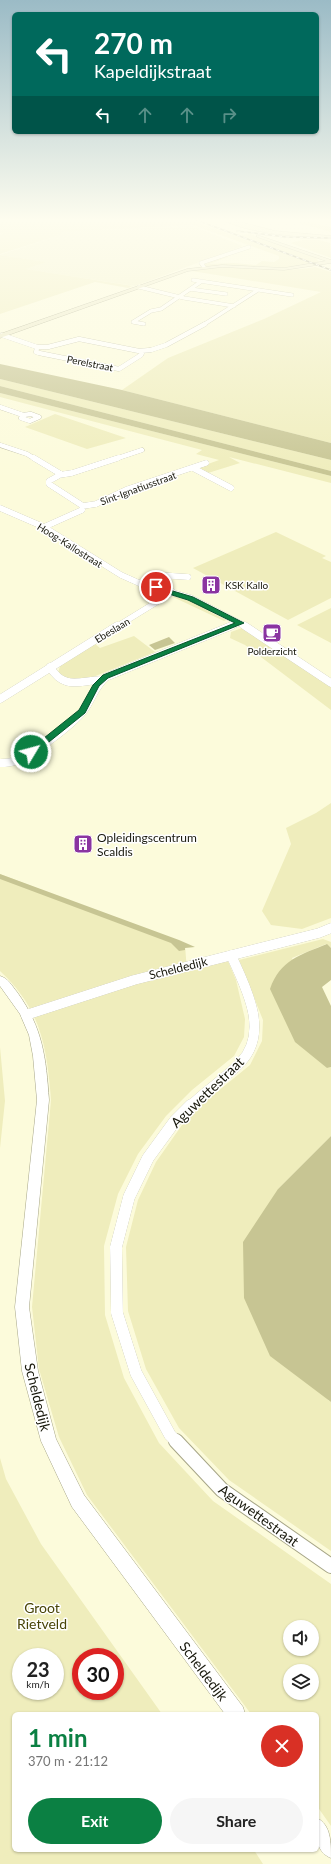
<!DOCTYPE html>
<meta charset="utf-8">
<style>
:root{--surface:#fff;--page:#f6f6f6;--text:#222;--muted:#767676;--accent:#0b8043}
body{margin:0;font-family:Lato,sans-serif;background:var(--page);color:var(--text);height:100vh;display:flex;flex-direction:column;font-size:15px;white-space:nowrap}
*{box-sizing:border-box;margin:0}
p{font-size:13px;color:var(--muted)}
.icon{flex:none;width:22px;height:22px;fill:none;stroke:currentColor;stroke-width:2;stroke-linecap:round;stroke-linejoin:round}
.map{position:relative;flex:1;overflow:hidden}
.sheet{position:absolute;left:12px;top:1712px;width:307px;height:140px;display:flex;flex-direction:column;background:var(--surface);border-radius:6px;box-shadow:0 1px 3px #0004}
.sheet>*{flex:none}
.banner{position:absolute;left:12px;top:12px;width:307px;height:122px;border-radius:6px;box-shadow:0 1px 3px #0004;background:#00695c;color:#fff;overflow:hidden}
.fabs{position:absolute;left:283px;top:1620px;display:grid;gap:8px}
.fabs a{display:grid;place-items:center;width:36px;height:36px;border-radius:50%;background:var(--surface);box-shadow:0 1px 3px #0004;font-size:20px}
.speed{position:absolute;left:12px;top:1648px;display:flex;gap:8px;font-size:20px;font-weight:700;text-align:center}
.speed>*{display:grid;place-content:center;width:52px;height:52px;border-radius:50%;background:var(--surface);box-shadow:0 1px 3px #0004;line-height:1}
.speed small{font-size:10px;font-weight:400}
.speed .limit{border:6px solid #d22;background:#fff;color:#111}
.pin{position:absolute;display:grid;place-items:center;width:34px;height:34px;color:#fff;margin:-17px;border:2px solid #fff;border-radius:50%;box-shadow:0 1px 4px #0007}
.me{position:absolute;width:44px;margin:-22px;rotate:53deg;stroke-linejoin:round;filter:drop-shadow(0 0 3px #0008)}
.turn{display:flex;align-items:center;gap:14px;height:84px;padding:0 16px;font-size:18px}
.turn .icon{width:52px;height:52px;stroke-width:2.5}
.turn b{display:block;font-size:28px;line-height:34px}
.lanes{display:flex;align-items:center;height:38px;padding:0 16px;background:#0003;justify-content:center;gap:20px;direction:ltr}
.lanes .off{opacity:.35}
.round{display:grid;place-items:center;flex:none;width:42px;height:42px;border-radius:21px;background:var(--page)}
.overview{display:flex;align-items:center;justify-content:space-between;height:68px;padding:0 16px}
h1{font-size:24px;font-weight:700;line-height:30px;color:var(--accent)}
.cta{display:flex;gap:8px;margin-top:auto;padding:8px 16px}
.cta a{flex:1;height:46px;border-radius:24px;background:var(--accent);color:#fff;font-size:16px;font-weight:700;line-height:46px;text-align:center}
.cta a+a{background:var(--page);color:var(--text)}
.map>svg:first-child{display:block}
.built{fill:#f1f0c8}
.green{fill:#efedbc;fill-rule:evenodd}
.water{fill:#c7c593}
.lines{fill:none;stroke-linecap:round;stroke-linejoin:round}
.minor-far6-casing{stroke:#a7a688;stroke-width:4}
.minor-far5-casing{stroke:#a7a688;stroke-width:5}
.minor-far4-casing{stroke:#a7a688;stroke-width:6}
.minor-far3-casing{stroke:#a7a688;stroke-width:8}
.minor-far2-casing{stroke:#a7a688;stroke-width:10}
.minor-far1-casing{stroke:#a7a688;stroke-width:12}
.minor-casing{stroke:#a7a688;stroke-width:16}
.tertiary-casing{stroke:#a7a688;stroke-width:1}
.secondary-casing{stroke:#a7a688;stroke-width:1}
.minor-far6{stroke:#fff;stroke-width:3.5}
.minor-far5{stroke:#fff;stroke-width:4.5}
.minor-far4{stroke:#fff;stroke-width:6}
.minor-far3{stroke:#fff;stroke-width:8}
.minor-far2{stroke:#fff;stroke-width:10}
.minor-far1{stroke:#fff;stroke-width:12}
.minor{stroke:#fff;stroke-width:14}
.tertiary{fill:#fff;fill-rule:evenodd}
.secondary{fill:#eceac8;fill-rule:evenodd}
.rail-casing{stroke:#82816c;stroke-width:1.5}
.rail{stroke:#fff;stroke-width:1;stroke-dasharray:3.5;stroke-linecap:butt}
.route{fill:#0b8043;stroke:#07532c}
.labels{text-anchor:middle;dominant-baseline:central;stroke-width:3;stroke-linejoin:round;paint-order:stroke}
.far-street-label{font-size:10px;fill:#18180c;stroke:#fff}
.far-poi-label{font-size:10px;fill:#18180c;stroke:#fff;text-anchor:start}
.poi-label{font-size:12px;fill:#18180c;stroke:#fff;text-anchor:start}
.street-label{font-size:12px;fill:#18180c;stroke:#fff}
.near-street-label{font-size:14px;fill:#18180c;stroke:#fff}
.near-park-label{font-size:14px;fill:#484406;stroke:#fff}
</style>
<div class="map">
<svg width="331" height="1864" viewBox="0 0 331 1864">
<rect width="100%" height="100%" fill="#fcfbdb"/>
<path class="built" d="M192 226 243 246 135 286 25 269 45 262 0 255 60 235V232Z"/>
<path class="green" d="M0 218H185L314 264 282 268 205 266 203 265 226 257H228L209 264 234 263 256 265 262 261 274 262 279 259V256L193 225 61 232 60 235 0 254V235L3 234 0 233Z
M280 218H292L331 227V232Z
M250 234 316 258 319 262 316 264 240 235Z
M303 240H319L330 243 331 258 290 243Z
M0 255 46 262 26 269 133 286 128 288 95 282 0 314Z
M315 267 331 272V443L122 390 168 358 264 319 321 292 192 271C232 261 274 275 315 267Z
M0 379 331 460V471L0 386Z
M0 393 331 476V483L229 457 240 463 208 473 197 468 219 460 196 454 202 450 0 397Z
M55 414 126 438 87 449 25 427Z
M276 532 326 556 322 558 331 562V598L288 620 193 568Z
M175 596 190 601 226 620 224 621 173 597Z
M331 608V643L297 625Z
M242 628 331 686V710L245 645 230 638 231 632Z
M134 636 155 652 88 679 66 680 58 673 60 666 95 644 100 648Z
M331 803V918L302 929 271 925 262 911 291 844 286 828 316 813Z
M0 874 185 945 187 971 228 961 236 980 245 1019 244 1037 234 1056 192 1090 166 1116 138 1154 118 1194 104 1246 105 1315 124 1378 159 1443 213 1501 331 1584V1826L317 1806V1714H251L87 1495 59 1437 39 1369 32 1307 51 1100C47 1047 41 1009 0 971ZM290 1627H312V1649H290ZM290 1671H312V1693H290Z
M323 939 331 942V948L326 944 292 958 327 1068 331 1067V1136L278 1189 328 1400 331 1402V1551L229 1480 179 1428 146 1369 128 1311 126 1247 138 1200 156 1162 182 1125 206 1101 250 1065 262 1041 263 1020 239 960Z
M0 1047 5 1101 0 1148Z
M0 1458 6 1479 41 1544 162 1714H14V1850H254L263 1864H0ZM21 1657H55V1691H21ZM81 1657H115V1691H81Z"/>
<path class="water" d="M0 364 122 390 331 443V460L0 379Z
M0 386 331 471V476L0 393Z
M169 637 175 643 155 650 149 645Z
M0 874 179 940 195 947 185 948V950L179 951 171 943 0 879Z
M327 944 331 948V980L322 987 331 1006V1067L327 1068 295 1042 270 989C280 960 300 955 327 944Z
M331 1136V1402L270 1356 244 1298 243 1242 278 1189Z"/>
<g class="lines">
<g class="minor-far6-casing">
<path id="minor-far6" d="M204 267 201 263 249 247
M193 280 292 295
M139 287 184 298 234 306
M190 289 226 294
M144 324 133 322 151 311 161 309 202 281
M203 325 258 290"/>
</g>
<g class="minor-far5-casing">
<path id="minor-far5" d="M2 335 37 347H48L79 339 139 351 151 350 166 345 205 324
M37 348 36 352 39 353 119 369 141 355 143 351
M0 407 23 415
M31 414 39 417 30 421 21 418 23 415Z
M0 445 27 454 35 459
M115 459 142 450"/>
</g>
<g class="minor-far4-casing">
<path id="minor-far4" d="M34 458 59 473 58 476 49 481V484L83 506 82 510 44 527
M193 468 231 488
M59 475 72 473 118 458
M83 506 96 504 128 489 206 463
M0 508 44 527 121 575 139 583 191 598 247 627
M139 583 157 575 188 577
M116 627 173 592
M229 627 240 623"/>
</g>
<g class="minor-far3-casing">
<path id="minor-far3" d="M245 626 331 683
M50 667C64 690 78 681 101 680
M0 699 117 626
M0 763C5 763 10 763 15 761 33 755 72 725 84 710 92 699 95 686 106 677L231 626"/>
</g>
<g class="minor-far2-casing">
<path id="minor-far2" d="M26 1015 134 980 319 933 331 928
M190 1106C206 1090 226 1078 241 1062 270 1031 245 986 231 955"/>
</g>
<g class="minor-far1-casing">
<path id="minor-far1" d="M177 1442 170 1435 136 1373 117 1313 116 1247 129 1197 148 1158 175 1121 191 1105"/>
</g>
<g class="minor-casing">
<path id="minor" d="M176 1441 222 1490 331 1566"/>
</g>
<g class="tertiary-casing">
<path id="tertiary" d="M0 976C8 978 12 986 17 992 43 1028 46 1058 49 1100L29 1307 38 1371 56 1439 84 1495 243 1707 245 1714H225L72 1507 41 1441 22 1371 15 1307 37 1100 33 1056 29 1035 20 1014 0 986Z
M317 1818C331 1825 331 1842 331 1858 314 1851 317 1834 317 1818Z"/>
</g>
<g class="secondary-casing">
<path id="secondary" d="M219 218H225L275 231 331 236V238C300 237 246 234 219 218Z
M257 235 331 260V263L284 270 222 267 188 271 0 338V334L187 269 222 265 284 268 326 261 257 237Z"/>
</g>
<use href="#minor-far6" class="minor-far6"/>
<use href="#minor-far5" class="minor-far5"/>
<use href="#minor-far4" class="minor-far4"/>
<use href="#minor-far3" class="minor-far3"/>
<use href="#minor-far2" class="minor-far2"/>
<use href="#minor-far1" class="minor-far1"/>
<use href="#minor" class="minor"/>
<use href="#tertiary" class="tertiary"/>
<use href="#secondary" class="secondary"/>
<g class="rail-casing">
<path id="rail" d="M191 218 331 270
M237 231 286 237 331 238"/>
</g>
<use href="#rail" class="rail"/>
</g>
<linearGradient id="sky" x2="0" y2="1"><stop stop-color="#9bbbc6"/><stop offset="0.46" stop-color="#fefdef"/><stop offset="1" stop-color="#fefdef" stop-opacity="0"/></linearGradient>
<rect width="331" height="479" fill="url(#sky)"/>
<path class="route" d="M156 586 193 597 244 623 108 678 99 686 85 713 34 754H29V750L79 710 93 685 103 675 235 623 188 600 153 589V587Z"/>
<defs>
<g id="building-square" transform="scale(1)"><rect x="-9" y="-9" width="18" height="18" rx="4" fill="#8a34a1" stroke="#fff"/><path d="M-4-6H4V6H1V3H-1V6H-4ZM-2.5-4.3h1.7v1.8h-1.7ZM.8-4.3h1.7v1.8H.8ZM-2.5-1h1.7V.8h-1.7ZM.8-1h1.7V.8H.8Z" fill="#fff"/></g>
<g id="cafe-square" transform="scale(1)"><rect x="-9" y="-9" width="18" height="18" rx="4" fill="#8a34a1" stroke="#fff"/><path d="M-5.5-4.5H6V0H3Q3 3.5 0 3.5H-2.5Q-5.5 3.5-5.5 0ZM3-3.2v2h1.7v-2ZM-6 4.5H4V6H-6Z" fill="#fff"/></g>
</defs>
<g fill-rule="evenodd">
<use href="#building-square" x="211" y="585"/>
<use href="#cafe-square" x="272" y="633"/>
<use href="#building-square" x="83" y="844"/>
</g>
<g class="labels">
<g class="far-street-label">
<text transform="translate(90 363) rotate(11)">Perelstraat</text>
<text transform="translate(138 488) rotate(-20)">Sint-Ignatiusstraat</text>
<text transform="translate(70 545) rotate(32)">Hoog-Kallostraat</text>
<text transform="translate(112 630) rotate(-31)">Ebeslaan</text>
</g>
<g class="far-poi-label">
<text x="225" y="585">KSK Kallo</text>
<text x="272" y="651" text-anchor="middle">Polderzicht</text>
</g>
<g class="poi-label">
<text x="97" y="837">Opleidingscentrum<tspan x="97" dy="14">Scaldis</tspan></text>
</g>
<g class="street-label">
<text transform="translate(178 968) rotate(-14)">Scheldedijk</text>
</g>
<g class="near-street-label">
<text transform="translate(207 1092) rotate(-44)">Aguwettestraat</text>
<text transform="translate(38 1397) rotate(76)">Scheldedijk</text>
<text transform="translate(259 1515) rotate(36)">Aguwettestraat</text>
<text transform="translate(204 1671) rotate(53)">Scheldedijk</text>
</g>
<g class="near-park-label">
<text x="42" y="1607">Groot<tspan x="42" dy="16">Rietveld</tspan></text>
</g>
</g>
</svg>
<div class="fabs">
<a><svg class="icon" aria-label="sound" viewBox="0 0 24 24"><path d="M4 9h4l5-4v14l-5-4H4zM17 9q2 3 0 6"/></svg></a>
<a><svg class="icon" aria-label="layers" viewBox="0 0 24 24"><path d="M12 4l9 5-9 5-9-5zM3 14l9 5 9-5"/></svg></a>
</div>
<div class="speed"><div>23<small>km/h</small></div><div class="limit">30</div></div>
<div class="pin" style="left:156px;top:587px;background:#d93025"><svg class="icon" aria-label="arrive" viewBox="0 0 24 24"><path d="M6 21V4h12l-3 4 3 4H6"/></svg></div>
<svg class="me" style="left:31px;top:752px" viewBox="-20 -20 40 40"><circle r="17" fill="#0b8043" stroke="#fff" stroke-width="3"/><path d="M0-11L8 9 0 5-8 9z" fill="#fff"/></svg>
<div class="banner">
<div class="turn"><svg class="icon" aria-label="left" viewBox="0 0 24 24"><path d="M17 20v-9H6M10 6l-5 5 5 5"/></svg><div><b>270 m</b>Kapeldijkstraat</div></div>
<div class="lanes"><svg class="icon" aria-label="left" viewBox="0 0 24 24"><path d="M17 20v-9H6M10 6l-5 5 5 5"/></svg><svg class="icon off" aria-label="ahead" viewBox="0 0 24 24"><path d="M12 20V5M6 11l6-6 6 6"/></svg><svg class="icon off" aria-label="ahead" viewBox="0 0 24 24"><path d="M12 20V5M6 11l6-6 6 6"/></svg><svg class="icon off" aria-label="right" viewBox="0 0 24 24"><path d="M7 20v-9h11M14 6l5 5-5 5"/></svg></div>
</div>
<section class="sheet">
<div class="overview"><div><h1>1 min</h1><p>370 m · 21:12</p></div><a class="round" style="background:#d93025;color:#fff"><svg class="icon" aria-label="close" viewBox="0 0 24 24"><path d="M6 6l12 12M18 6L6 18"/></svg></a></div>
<div class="cta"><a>Exit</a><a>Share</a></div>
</section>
</div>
